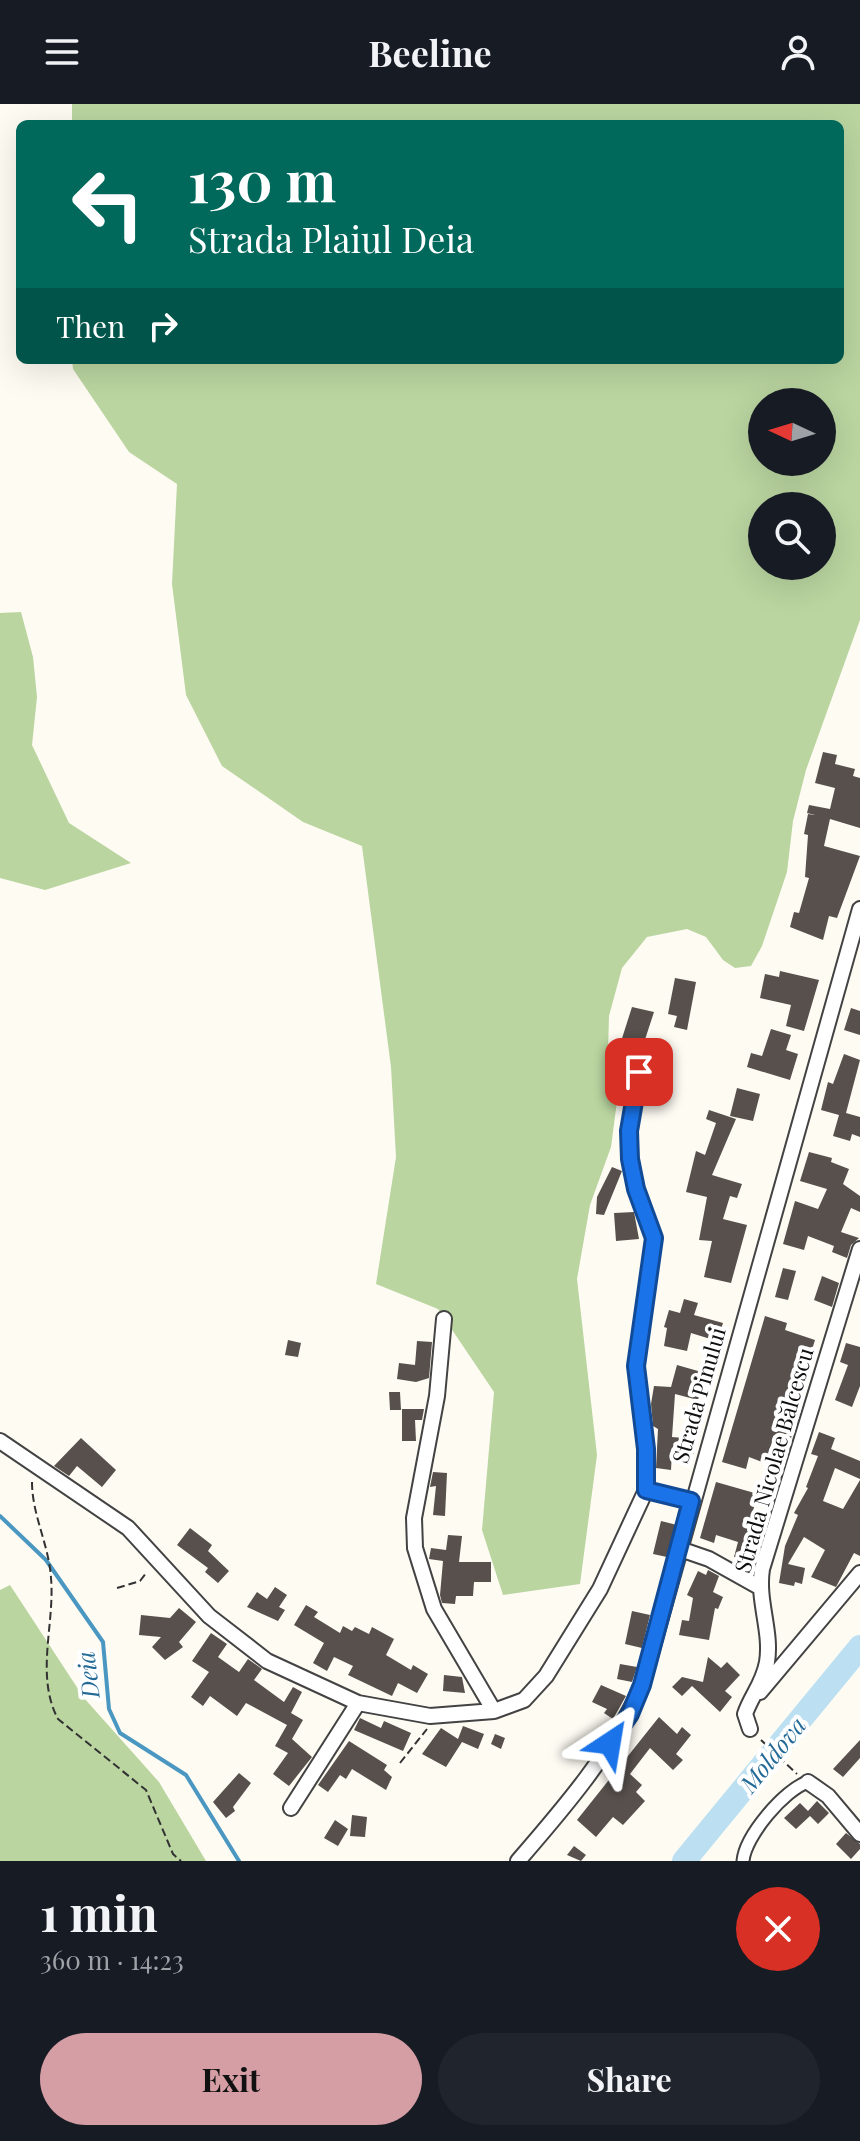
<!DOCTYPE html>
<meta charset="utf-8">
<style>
:root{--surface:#171b24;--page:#20242c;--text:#f1f3f6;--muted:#9ea1a6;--accent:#d59da4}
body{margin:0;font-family:"Playfair Display",serif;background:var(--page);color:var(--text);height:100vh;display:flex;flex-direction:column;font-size:30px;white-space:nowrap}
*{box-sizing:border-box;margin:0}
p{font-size:26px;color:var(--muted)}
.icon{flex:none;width:44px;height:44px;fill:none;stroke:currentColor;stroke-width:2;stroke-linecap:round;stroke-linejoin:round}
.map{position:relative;height:1757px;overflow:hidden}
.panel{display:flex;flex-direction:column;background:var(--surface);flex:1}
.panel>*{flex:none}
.banner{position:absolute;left:16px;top:16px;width:828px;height:244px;border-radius:12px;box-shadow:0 8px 32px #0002;background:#00695c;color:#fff;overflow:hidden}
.needle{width:52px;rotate:274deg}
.tools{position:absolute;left:748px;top:284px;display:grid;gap:16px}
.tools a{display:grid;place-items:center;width:88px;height:88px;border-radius:50%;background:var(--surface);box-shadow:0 8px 32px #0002;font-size:40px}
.pin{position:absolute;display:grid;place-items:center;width:68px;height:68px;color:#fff;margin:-34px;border-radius:16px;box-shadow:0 4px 12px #0006}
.me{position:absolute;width:88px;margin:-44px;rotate:33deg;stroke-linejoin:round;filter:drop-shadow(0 0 6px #0008)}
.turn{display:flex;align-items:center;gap:28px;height:168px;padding:0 40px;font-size:36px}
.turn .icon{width:104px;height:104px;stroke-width:2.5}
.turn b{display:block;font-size:56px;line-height:68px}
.then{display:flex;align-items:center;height:76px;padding:0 40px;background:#0003;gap:16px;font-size:30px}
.round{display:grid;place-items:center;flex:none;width:84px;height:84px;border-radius:42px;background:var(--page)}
.headline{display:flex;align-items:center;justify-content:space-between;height:136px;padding:0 40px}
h1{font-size:48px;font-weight:700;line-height:60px}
.cta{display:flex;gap:16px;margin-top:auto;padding:16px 40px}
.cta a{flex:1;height:92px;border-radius:48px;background:var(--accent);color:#111;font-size:32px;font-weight:700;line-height:92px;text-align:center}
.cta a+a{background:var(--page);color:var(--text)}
header{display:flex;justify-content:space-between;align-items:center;height:104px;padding:0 40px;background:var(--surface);font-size:36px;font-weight:700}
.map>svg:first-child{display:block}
.forest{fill:#bad5a0;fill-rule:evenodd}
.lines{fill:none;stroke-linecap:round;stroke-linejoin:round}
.stream{stroke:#4a97c1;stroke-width:4}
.river{stroke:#bce0f1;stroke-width:24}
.building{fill:#57504d}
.pedestrian-casing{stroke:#434343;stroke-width:15}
.minor-casing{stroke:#434343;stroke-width:18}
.path{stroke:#323232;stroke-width:2;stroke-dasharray:8 4;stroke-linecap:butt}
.pedestrian{stroke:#fff;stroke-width:11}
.minor{stroke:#fff;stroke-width:14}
.route-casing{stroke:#114b97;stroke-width:20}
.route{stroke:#1a73e8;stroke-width:14}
.labels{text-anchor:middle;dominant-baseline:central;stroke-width:8;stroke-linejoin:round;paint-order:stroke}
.street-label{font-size:22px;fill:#101010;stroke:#fff}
.water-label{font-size:24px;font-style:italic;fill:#246a97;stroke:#fff}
</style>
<header><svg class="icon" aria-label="menu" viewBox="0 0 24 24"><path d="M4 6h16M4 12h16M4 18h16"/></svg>Beeline<svg class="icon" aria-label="person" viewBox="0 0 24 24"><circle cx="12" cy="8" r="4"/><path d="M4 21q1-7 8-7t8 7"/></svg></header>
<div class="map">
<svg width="860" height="1757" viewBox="0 0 860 1757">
<rect width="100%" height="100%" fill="#fefbf3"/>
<path class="forest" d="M72 0H860V516L806 666 793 717 787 768 762 842 751 862 735 864 723 856 706 833 687 825 647 833 622 864 609 912 608 949 619 982 611 1043 590 1101 577 1175 597 1351 580 1480 503 1491 482 1426 494 1288 438 1205 376 1180 396 1053 391 963 362 742 303 718 222 662 186 591 172 480 177 380 129 348 73 265 72 256H840V20H72ZM762 298H822V358H762ZM762 402H822V462H762Z
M21 508 33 553 37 593 32 641 69 719 131 759 45 786 0 774V509Z
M10 1481 84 1594 159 1678 206 1757H0V1486Z"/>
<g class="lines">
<path class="stream" d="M0 1412 46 1456 103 1538 109 1605 120 1629 186 1671 239 1757"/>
<path class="river" d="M684 1757 860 1543"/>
</g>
<path class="building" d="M823 648 837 651 835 660 855 665 853 672 860 674V724L830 715 824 742 860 752 837 814 829 812 823 836 790 823 794 808 799 809 809 774 805 773 808 731 804 730 808 710 815 711 807 709 809 701 830 705 835 684 815 679Z
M780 867 819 876 804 927 786 922 791 901 760 894 765 870 779 873Z
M675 874 696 878 687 926 674 923 677 912 668 910Z
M632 903 654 908 638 957 617 950Z
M851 904 860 907V931L844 926Z
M771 925 791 931 786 946 798 950 790 976 747 963 751 949 762 952Z
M844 950 860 956 846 1009 860 1013V1033L852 1030 850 1037 833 1032 839 1011 821 1006 828 978 833 980Z
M737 984 760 990 753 1017 730 1012Z
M709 1006 736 1015 712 1071 742 1080 737 1094 730 1092 723 1115 747 1121 731 1179 704 1173 712 1137 699 1136 707 1093 686 1088 696 1047 705 1051 716 1019 706 1015Z
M809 1048 832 1054 831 1058 849 1065 843 1080 860 1092V1108L851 1104 841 1128 859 1134 851 1141 847 1154 832 1148 834 1142 808 1132 804 1146 783 1140 795 1097 818 1105 827 1085 800 1077Z
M612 1063 622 1067 604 1111 596 1110 597 1093Z
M634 1108 639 1135 616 1137 614 1109Z
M783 1164 796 1167 788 1196 775 1193Z
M822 1172 839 1179 832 1203 814 1196Z
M684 1195 698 1199 694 1211 723 1219 717 1237 691 1229 687 1247 664 1242 667 1224 664 1223 669 1206 680 1209Z
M765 1212 787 1219 785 1226 815 1236 802 1278 804 1279 789 1343 772 1338 765 1359 749 1353 746 1365 722 1358Z
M288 1236 301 1239 298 1253 285 1251Z
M417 1237 432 1238 429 1274 416 1278 397 1275 399 1259 415 1261Z
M846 1239 860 1243V1282L852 1303 835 1296 848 1261 840 1258Z
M677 1261 705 1269 698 1296 675 1290 672 1333 695 1335 694 1350 672 1348 671 1366 656 1364 658 1325 653 1322 651 1300 654 1282 671 1283Z
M389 1288H400L401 1306H390Z
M402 1305H424L422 1316H415L416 1337H402Z
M819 1328 835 1334 831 1345 860 1357V1375L835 1364 823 1397 843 1405 860 1376V1452L854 1449 836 1483 811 1473 825 1446 804 1433 788 1460 805 1464 802 1480 795 1478 794 1482 779 1479 785 1442 798 1411 794 1409 808 1384 806 1383 818 1352 811 1350Z
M81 1334 116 1366 102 1383 77 1362 69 1372 54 1362Z
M433 1368 447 1369 445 1412 433 1411 436 1382 430 1383Z
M716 1378 758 1390 747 1427 759 1431 750 1458 734 1453 738 1438 716 1431 714 1439 700 1434Z
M661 1417 677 1421 667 1453 653 1450Z
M190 1424 212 1441 208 1447 229 1467 218 1479 205 1468 208 1464 177 1441Z
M448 1431 462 1432 459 1458H491V1478H474L473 1492H456L455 1500 442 1499 440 1491 443 1457 429 1455 431 1444 446 1446Z
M708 1466 719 1472 713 1488 723 1493 718 1505 715 1504 709 1536 679 1531 682 1516 689 1517 693 1494 687 1491 698 1467 706 1471Z
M275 1483 287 1491 279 1503 285 1506 278 1517 247 1503 257 1488 267 1495Z
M306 1501 318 1508 314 1513 340 1529 343 1522 352 1527 355 1523 369 1530 372 1523 394 1535 386 1551 411 1566 413 1561 428 1570 417 1589 398 1579 392 1592 348 1571 353 1562 334 1553 327 1567 313 1559 324 1539 294 1521Z
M179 1504 196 1518 179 1538 183 1543 165 1556 152 1543 161 1533 139 1531 141 1511 170 1514Z
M632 1507 650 1511 642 1544 625 1540Z
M211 1529 227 1540 218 1553 239 1568 248 1555 262 1565 254 1576 284 1598 293 1583 302 1588 291 1609 303 1616 292 1635 312 1653 289 1682 273 1670 288 1649 275 1642 287 1621 246 1599 237 1612 210 1592 203 1602 191 1593 209 1568 192 1557Z
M708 1553 721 1564 727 1558 740 1571 725 1587 732 1593 720 1608 692 1582 682 1592 672 1583 682 1573 703 1578Z
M620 1560 637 1563 632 1578 617 1575Z
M444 1571 462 1573 465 1589 443 1587Z
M601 1581 626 1592 613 1615 604 1609 607 1605 592 1598Z
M659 1613 677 1630 682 1623 691 1631 676 1650 683 1656 673 1666 650 1644 630 1670 642 1681 636 1688 645 1697 623 1721 613 1713 596 1733 577 1716Z
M360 1614 381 1624 384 1617 411 1629 403 1647 354 1626Z
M463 1622 484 1630 478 1645 462 1638 446 1663 422 1650 441 1624 458 1635Z
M495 1630 505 1634 501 1645 491 1640Z
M860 1636V1654L843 1673 833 1665Z
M349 1637 387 1661 384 1666 392 1673 386 1686 352 1665 346 1675 340 1671 328 1688 318 1681Z
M239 1669 251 1679 233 1703 235 1707 226 1714 213 1698Z
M817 1697 829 1709 818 1720 810 1712 796 1725 784 1714 800 1699 808 1707Z
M352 1711 367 1713 365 1733 350 1732Z
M335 1716 348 1725 338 1742 324 1734Z
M846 1729 860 1740V1745L851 1755 836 1740Z
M574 1742 586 1751 581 1757 567 1751Z"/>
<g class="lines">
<g class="pedestrian-casing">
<path id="pedestrian" d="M743 1757C745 1732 785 1685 808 1678"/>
</g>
<g class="minor-casing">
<path id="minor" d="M639 968 629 1027 630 1055 636 1085 654 1134 636 1262 646 1345V1386
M444 1215 437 1292 414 1414 415 1444 434 1505 494 1607
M0 1337 128 1424 209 1512 267 1557 358 1599 430 1612 494 1607 524 1596 546 1572 600 1485 646 1386 691 1397
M680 1445 709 1455 759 1483
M760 1588 860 1469
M750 1625 745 1610C751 1592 763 1580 767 1558 772 1527 757 1497 762 1465L860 1145
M808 1678 828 1692 860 1730
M291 1704 358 1599
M518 1757C564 1704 614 1646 642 1581L860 805"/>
</g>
<path class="path" d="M32 1378C32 1411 49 1441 51 1474 55 1520 35 1572 58 1615L146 1686 173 1750 181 1757
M117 1484 140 1477 147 1468
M761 1636 797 1670
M400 1659 427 1625"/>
<use href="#pedestrian" class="pedestrian"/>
<use href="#minor" class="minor"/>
</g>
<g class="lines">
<g class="route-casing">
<path id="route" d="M610 1639 630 1610 642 1581 691 1397 646 1386V1345L636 1262 654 1134 636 1085 630 1055 629 1027 639 968"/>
</g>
<use href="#route" class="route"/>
</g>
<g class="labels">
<g class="street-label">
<text transform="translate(698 1291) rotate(-74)">Strada Pinului</text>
<text transform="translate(773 1356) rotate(-74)">Strada Nicolae Bălcescu</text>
</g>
<g class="water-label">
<text transform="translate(87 1571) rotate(-97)">Deia</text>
<text transform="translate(772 1650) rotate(-51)">Moldova</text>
</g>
</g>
</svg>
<div class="tools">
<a><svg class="needle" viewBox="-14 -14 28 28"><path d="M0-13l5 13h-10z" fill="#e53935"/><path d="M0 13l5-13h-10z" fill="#9ea1a6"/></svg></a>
<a><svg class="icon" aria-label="search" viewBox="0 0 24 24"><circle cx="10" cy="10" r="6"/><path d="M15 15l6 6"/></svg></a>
</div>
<div class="pin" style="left:639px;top:968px;background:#d93025"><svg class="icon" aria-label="arrive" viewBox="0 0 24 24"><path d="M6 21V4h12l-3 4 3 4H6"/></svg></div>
<svg class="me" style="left:610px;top:1639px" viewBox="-20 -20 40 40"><path d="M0-17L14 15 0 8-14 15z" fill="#1a73e8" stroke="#fff" stroke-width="4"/></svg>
<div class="banner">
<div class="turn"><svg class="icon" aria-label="left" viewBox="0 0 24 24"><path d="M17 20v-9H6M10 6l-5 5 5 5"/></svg><div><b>130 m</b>Strada Plaiul Deia</div></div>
<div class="then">Then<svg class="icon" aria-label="right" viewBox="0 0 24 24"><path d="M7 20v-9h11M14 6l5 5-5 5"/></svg></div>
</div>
</div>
<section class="panel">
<div class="headline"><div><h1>1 min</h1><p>360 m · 14:23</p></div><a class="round" style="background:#d93025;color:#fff"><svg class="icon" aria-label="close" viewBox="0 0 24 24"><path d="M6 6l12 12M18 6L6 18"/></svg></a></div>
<div class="cta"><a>Exit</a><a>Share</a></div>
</section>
